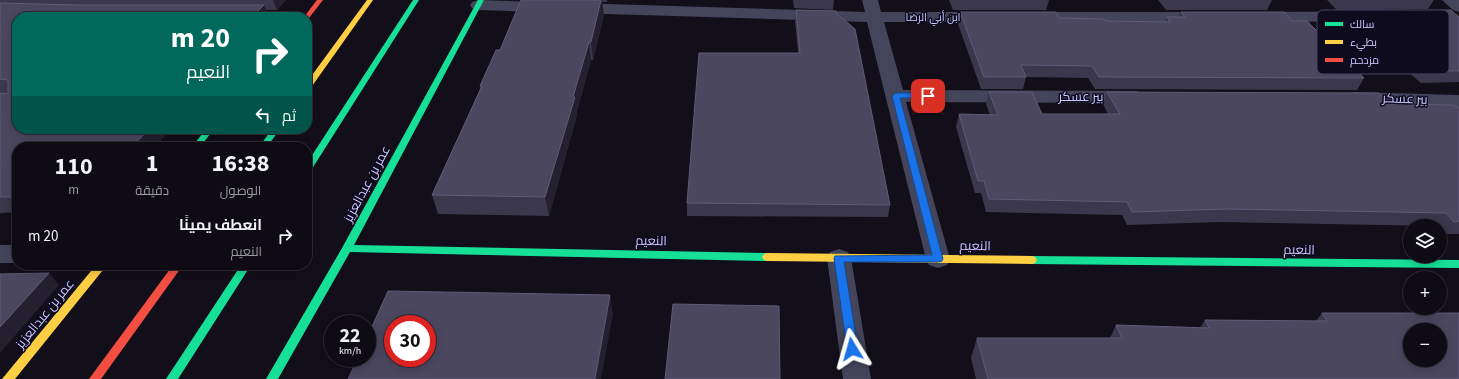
<!DOCTYPE html>
<html lang="ar">
<meta charset="utf-8">
<style>
:root{--surface:#0e0b14;--page:#17141d;--text:#f1f3f6;--muted:#9b9ba0;--line:#2e2b34}
body{margin:0;font-family:"Source Sans 3",Cairo,sans-serif;background:var(--page);color:var(--text);direction:rtl;height:100vh;display:flex;flex-direction:column;font-size:15px;white-space:nowrap}
*{box-sizing:border-box;margin:0}
p{font-size:13px;color:var(--muted)}
.icon{flex:none;width:22px;height:22px;fill:none;stroke:currentColor;stroke-width:2;stroke-linecap:round;stroke-linejoin:round}
.map{position:relative;flex:1;overflow:hidden;direction:ltr}
.sheet{position:absolute;left:12px;top:142px;width:300px;height:128px;display:flex;flex-direction:column;background:var(--surface);border-radius:16px;box-shadow:0 2px 10px #0003,0 0 0 1px var(--line);direction:rtl}
.sheet>*{flex:none}
.hud{position:absolute;left:12px;top:12px;width:300px;height:122px;border-radius:16px;box-shadow:0 2px 10px #0003,0 0 0 1px var(--line);direction:rtl;background:#00695c;color:#fff;overflow:hidden}
.tools{position:absolute;left:1403px;top:219px;display:grid;gap:8px}
.tools a{display:grid;place-items:center;width:44px;height:44px;border-radius:50%;background:var(--surface);box-shadow:0 2px 10px #0003,0 0 0 1px var(--line);font-size:20px}
.speed{position:absolute;left:324px;top:315px;display:flex;gap:8px;font-size:20px;font-weight:700;text-align:center}
.speed>*{display:grid;place-content:center;width:52px;height:52px;border-radius:50%;background:var(--surface);box-shadow:0 2px 10px #0003,0 0 0 1px var(--line);line-height:1}
.speed small{font-size:10px;font-weight:400}
.speed .limit{border:6px solid #d22;background:#fff;color:#111}
.pin{position:absolute;display:grid;place-items:center;width:34px;height:34px;color:#fff;margin:-17px;border-radius:8px;box-shadow:0 2px 6px #0006}
.me{position:absolute;width:44px;margin:-22px;rotate:352deg;stroke-linejoin:round;filter:drop-shadow(0 0 3px #0008)}
.turn{display:flex;align-items:center;gap:14px;height:84px;padding:0 16px;font-size:18px}
.turn .icon{width:52px;height:52px;stroke-width:2.5}
.turn b{display:block;font-size:28px;line-height:34px}
.then{display:flex;align-items:center;height:38px;padding:0 16px;background:#0003;gap:8px;font-size:15px}
.eta{display:flex;justify-content:space-evenly;align-items:center;height:68px;text-align:center}
.eta b{font-size:24px;font-weight:700;line-height:28px}
ul{padding:0;list-style:none}
li{display:flex;align-items:center;gap:12px;height:52px;padding:0 16px}
li div{flex:1}
li b{display:block;font-size:15px}
li em{font-style:normal}
.map>svg:first-child{display:block}
.lines{fill:none;stroke-linecap:round;stroke-linejoin:round}
.street{fill:#44445b;fill-rule:evenodd}
.fast{fill:#16e098;fill-rule:evenodd}
.slow{fill:#ffcf43;fill-rule:evenodd}
.jam{fill:#f24e42;fill-rule:evenodd}
.wall{fill:#3b374c}
.shaded-wall{fill:#242030}
.building{fill:#4b475f;stroke:#5f5b78;fill-rule:evenodd}
.route{fill:#1a73e8;stroke:#114b97}
.labels{text-anchor:middle;dominant-baseline:central;stroke-width:3;stroke-linejoin:round;paint-order:stroke}
.far-street-label{font-size:11px;fill:#cdc9ff;stroke:#0e0b1f}
.street-label{font-size:13px;fill:#cdc9ff;stroke:#0e0b1f}
.key{fill:#0e0b1f;stroke:#474462;stroke-width:1}
.key-label{font-size:11px;fill:#cdc9ff}
</style>
<div class="map">
<svg width="1459" height="379" viewBox="0 0 1459 379">
<rect width="100%" height="100%" fill="#120f1a"/>
<g class="lines">
<path class="street" d="M478 0 865 12 862 0H878L881 12H989L995 13 997 17 995 21 989 22H884L903 90 1136 91 1143 93 1146 97 1143 101 1136 103 906 102 950 259 947 265 938 268 929 265 926 259 867 22 478 10 472 8 470 5 472 2Z
M1442 0H1459V12L1453 10Z
M238 11 293 12 299 13 301 17 230 16 232 12Z
M1385 11 1391 12 1393 16 1391 20 1385 21 1259 22 1253 21 1251 17 1253 13 1259 12Z
M1029 12H1209L1215 13 1217 17 1215 21 1209 22H1029L1023 21 1021 17 1023 13Z
M1354 92 1459 95V107L1354 104 1347 102 1344 98 1347 94Z
M0 245H17V263H0Z
M839 249 848 252 851 258 871 379H843L827 258 830 252Z"/>
<path class="fast" d="M413 0H419L310 172 307 173V163Z
M478 0H484L354 245 767 253 770 254 772 257 770 260 767 261 350 252 278 379H266L342 248Z
M206 129H214L200 147H192Z
M272 129H280L267 147H259Z
M1032 256 1459 260V268L1032 264 1029 263 1027 260 1029 257Z
M241 265H251L178 379H166Z"/>
<path class="slow" d="M367 0H373L310 89H307V82Z
M767 253 1032 256 1035 257 1037 260 1035 263 1032 264 767 261 764 260 762 257 764 254Z
M96 265H107L15 379H2Z"/>
<path class="jam" d="M317 0H323L309 18 307 19V17H304Z
M173 265H183L101 379H89Z"/>
</g>
<path class="wall" d="M0 0H286L277 10H266L269 17H17V212L1 213 0 214Z
M521 0H607V2H602L604 15 593 60H591L577 111V115L549 216 438 214 432 195 480 89V86L500 50Z
M793 0H834L833 10 794 8Z
M949 0H1049L1046 10H953Z
M1158 0H1272L1267 10H1166Z
M1327 0H1434L1428 9 1337 10Z
M796 10 837 14 890 205 888 217 687 216V203L798 53 795 21Z
M960 12 1106 21 1165 22 1167 17H1178L1181 12 1292 21 1364 78 1357 90 1095 89 1088 78 1026 77 1023 89H981L958 24Z
M1357 12 1459 17V82L1421 83 1351 23Z
M989 92 1042 114H1108L1103 104 1107 92 1389 104 1459 108V234H1444L1440 230V226L1221 222 1127 225 1122 215 986 212 981 193H975L956 127 959 114 990 115 986 104Z
M1322 313 1459 379H976L971 358 977 338H1110L1116 325 1200 328 1205 320 1316 321Z"/>
<path class="shaded-wall" d="M273 0H286L277 10Z
M601 0H602L604 15 593 60 591 42Z
M264 5 269 17H258L257 12Z
M589 42 591 60 577 111V115L549 216 545 197 573 97Z
M149 129H171L155 147H132Z
M49 273 59 285 0 353V327Z
M610 295 613 314 601 379H595Z"/>
<path class="building" d="M521 0H601L591 42H589L573 97H575L545 197 432 195 482 86H480L496 50H500Z
M0 3 78 5H264L257 12H262L258 17H17V129H149L132 147H17V197H0V93L8 94V80L0 79Z
M796 10 836 11 837 14 855 29 890 205 687 203 699 53H800Z
M1451 10 1459 17V71H1429L1357 12Z
M960 12H1056L1059 18 1104 19 1106 21 1170 22 1167 17H1185L1181 12H1284L1292 21H1307L1364 78 1099 77 1092 66 1021 65 1026 77H984Z
M989 92H1032L1042 114H1120L1107 92 1379 93 1389 104 1454 105 1459 108V221L1454 222 1446 213 1228 209 1132 212 1127 202 989 199 984 181H978L959 114 998 115Z
M49 273 0 327V274Z
M388 291 610 295 595 379H348L358 358H367V338ZM393 324H427V358H393Z
M673 304 779 306 780 379H665Z
M1322 313H1459V379H988L977 338H1122L1116 325 1209 328 1205 320 1327 321ZM1410 330H1440V360H1410Z"/>
<path class="route" d="M896 93H928L932 96 928 98H900L943 259 942 261 938 262H844L858 349 856 352 852 353 848 352 847 349 834 258 835 256 932 255 892 96Z"/>
<g class="labels">
<g class="far-street-label">
<text x="933" y="17">ابن أبي الرضا</text>
</g>
<g class="street-label">
<text x="1081" y="97">بير عسكر</text>
<text transform="translate(1405 99) rotate(2)">بير عسكر</text>
<text transform="translate(367 184) rotate(-62)">عمر بن عبدالعزيز</text>
<text transform="translate(651 241) rotate(1)">النعيم</text>
<text transform="translate(975 246) rotate(1)">النعيم</text>
<text transform="translate(1299 250) rotate(1)">النعيم</text>
<text transform="translate(45 314) rotate(-51)">عمر بن عبدالعزيز</text>
</g>
</g>
<rect x="1317" y="10" width="132" height="64" rx="6" class="key"/>
<rect x="1325" y="22" width="18" height="4" fill="#16e098"/>
<rect x="1325" y="40" width="18" height="4" fill="#ffcf43"/>
<rect x="1325" y="58" width="18" height="4" fill="#f24e42"/>
<g class="key-label">
<text x="1350" y="28">سالك</text>
<text x="1350" y="46">بطيء</text>
<text x="1350" y="64">مزدحم</text>
</g>
</svg>
<div class="tools">
<a><svg class="icon" aria-label="layers" viewBox="0 0 24 24"><path d="M12 4l9 5-9 5-9-5zM3 14l9 5 9-5"/></svg></a>
<a>+</a>
<a>−</a>
</div>
<div class="speed"><div>22<small>km/h</small></div><div class="limit">30</div></div>
<div class="pin" style="left:928px;top:96px;background:#d93025"><svg class="icon" aria-label="arrive" viewBox="0 0 24 24"><path d="M6 21V4h12l-3 4 3 4H6"/></svg></div>
<svg class="me" style="left:852px;top:349px" viewBox="-20 -20 40 40"><path d="M0-17L14 15 0 8-14 15z" fill="#1a73e8" stroke="#fff" stroke-width="4"/></svg>
<div class="hud">
<div class="turn"><svg class="icon" aria-label="right" viewBox="0 0 24 24"><path d="M7 20v-9h11M14 6l5 5-5 5"/></svg><div><b>20 m</b>النعيم</div></div>
<div class="then">ثم<svg class="icon" aria-label="left" viewBox="0 0 24 24"><path d="M17 20v-9H6M10 6l-5 5 5 5"/></svg></div>
</div>
<section class="sheet">
<div class="eta">
<div><b>16:38</b><p>الوصول</p></div>
<div><b>1</b><p>دقيقة</p></div>
<div><b>110</b><p>m</p></div>
</div>
<ul>
<li><svg class="icon" aria-label="right" viewBox="0 0 24 24"><path d="M7 20v-9h11M14 6l5 5-5 5"/></svg><div><b>انعطف يمينًا</b><p>النعيم</p></div><em>20 m</em></li>
</ul>
</section>
</div>
